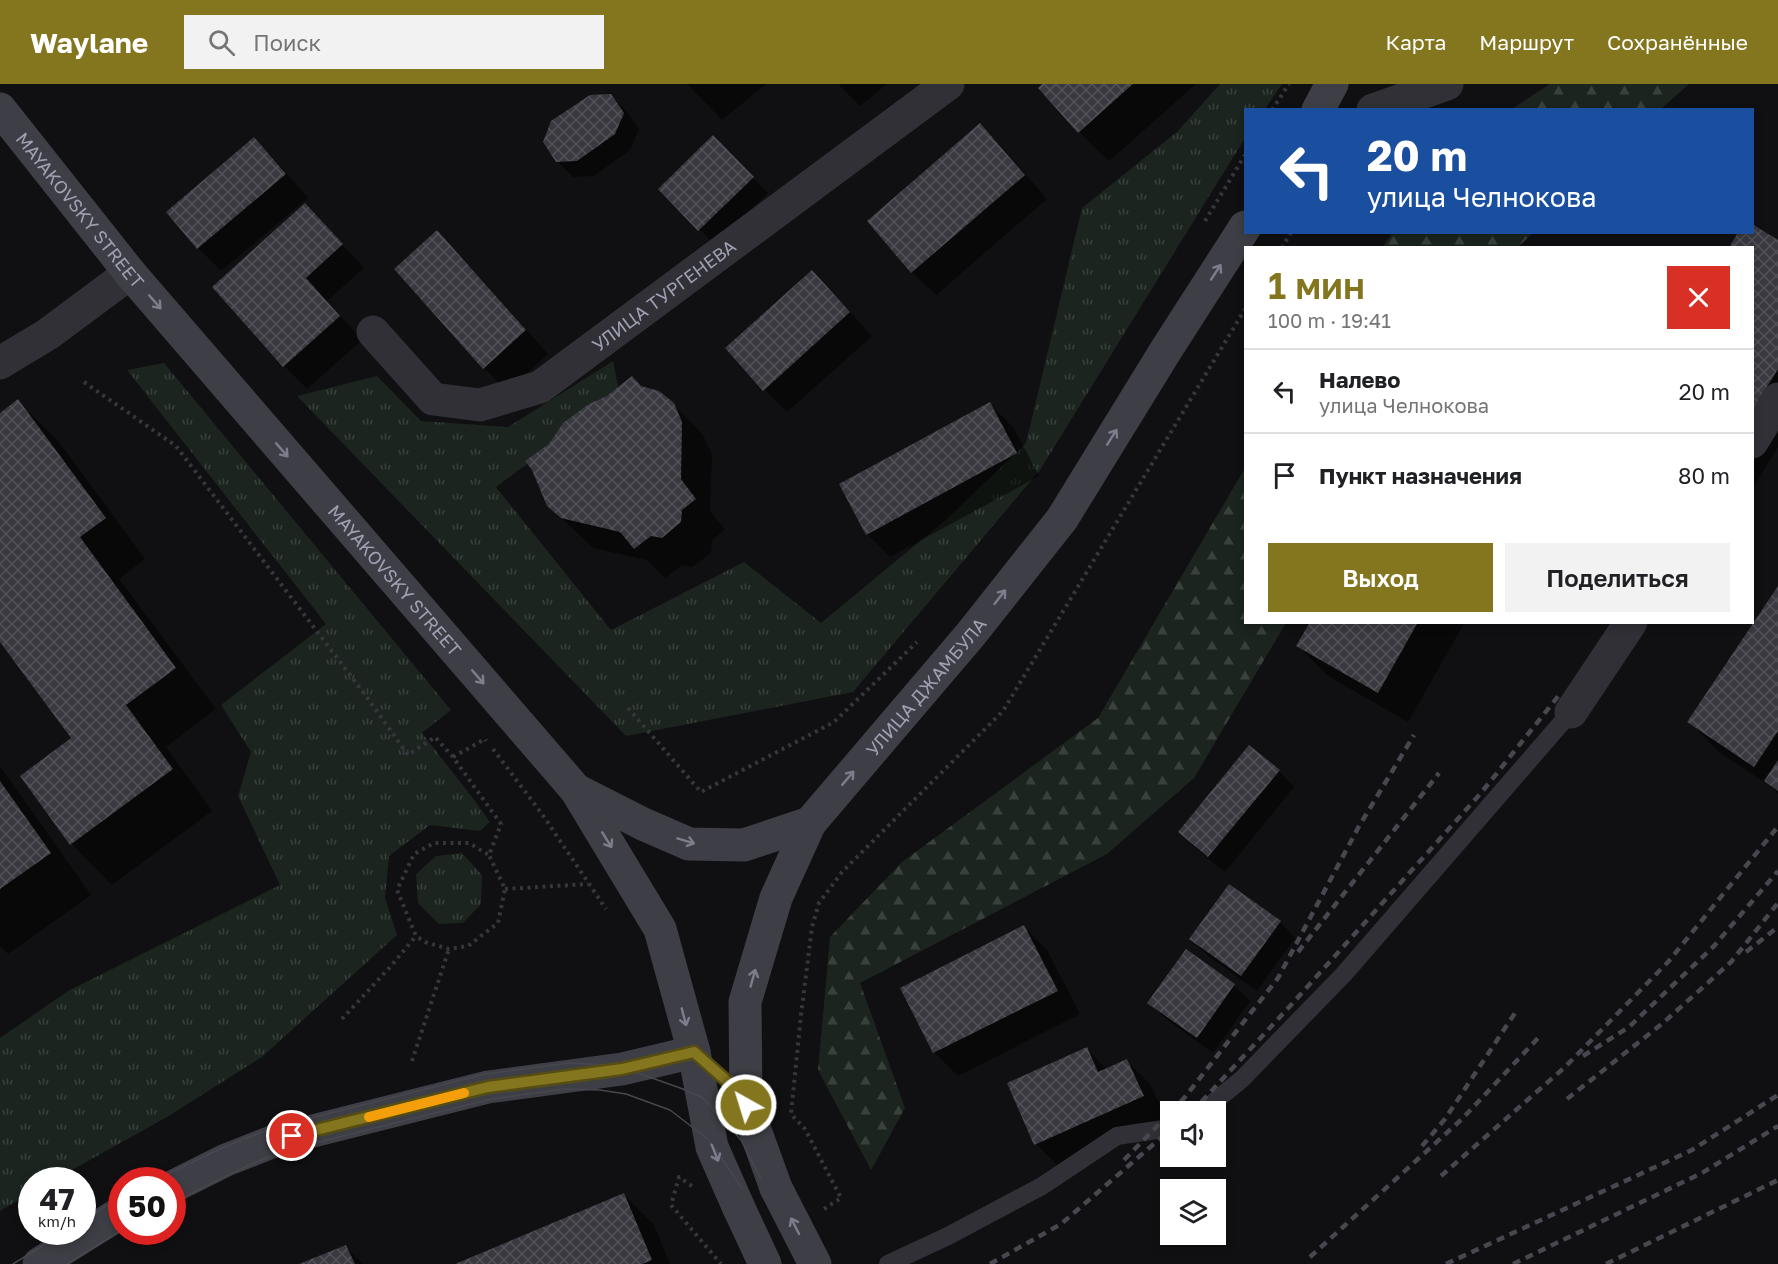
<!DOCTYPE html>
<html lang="ru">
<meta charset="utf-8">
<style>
:root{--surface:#fff;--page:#f2f2f2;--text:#202124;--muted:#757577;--line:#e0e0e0;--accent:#84761f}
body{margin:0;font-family:"Golos Text",sans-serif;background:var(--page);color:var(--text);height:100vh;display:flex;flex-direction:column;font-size:22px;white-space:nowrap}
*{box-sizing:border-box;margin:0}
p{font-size:20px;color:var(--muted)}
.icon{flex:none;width:33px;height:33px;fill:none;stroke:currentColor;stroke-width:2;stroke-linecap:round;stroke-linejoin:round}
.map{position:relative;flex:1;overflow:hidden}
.details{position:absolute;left:1244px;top:162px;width:510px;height:378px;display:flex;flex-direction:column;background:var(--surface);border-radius:0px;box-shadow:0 3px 9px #0003}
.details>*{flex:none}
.top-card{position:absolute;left:1244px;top:24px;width:510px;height:126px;border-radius:0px;box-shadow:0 3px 9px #0003;background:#1a4fa0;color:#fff;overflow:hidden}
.tools{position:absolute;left:1160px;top:1017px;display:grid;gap:12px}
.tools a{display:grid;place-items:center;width:66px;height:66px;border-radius:0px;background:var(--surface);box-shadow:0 3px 9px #0003;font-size:30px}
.speed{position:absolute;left:18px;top:1083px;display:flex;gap:12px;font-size:30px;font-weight:700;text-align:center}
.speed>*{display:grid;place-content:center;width:78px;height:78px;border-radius:50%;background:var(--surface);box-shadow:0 3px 9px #0003;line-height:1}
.speed small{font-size:15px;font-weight:400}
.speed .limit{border:9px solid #d22;background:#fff;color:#111}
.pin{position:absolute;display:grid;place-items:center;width:51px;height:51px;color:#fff;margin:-26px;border:3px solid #fff;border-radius:50%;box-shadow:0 2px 6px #0007}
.me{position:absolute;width:66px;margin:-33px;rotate:321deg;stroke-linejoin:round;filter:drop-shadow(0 0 4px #0008)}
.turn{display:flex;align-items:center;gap:21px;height:126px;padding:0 24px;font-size:27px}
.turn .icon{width:78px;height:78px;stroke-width:2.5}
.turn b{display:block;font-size:42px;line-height:51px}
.round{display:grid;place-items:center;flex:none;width:63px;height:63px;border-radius:0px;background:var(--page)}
.headline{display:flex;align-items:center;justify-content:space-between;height:102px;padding:0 24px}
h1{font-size:36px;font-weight:600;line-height:45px;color:var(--accent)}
.primary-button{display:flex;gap:12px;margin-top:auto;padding:12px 24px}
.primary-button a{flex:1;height:69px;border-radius:0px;background:var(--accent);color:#fff;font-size:24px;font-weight:600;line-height:69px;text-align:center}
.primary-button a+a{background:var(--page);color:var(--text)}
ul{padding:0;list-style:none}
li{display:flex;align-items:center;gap:18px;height:84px;padding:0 24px;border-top:2px solid var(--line)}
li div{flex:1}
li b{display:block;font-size:22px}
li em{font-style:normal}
header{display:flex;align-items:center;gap:36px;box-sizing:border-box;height:84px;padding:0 30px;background:var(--accent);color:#fff}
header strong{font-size:28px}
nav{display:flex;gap:33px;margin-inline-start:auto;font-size:21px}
.search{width:420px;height:54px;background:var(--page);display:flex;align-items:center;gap:15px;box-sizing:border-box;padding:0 21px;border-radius:0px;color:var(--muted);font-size:22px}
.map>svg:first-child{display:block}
.grass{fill:url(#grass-tufts)}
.forest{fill:url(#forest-firs)}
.shadow{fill:#0007}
.building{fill:url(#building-cross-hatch)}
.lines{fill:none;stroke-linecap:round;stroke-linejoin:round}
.path{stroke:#36363d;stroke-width:4;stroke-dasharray:3 4.5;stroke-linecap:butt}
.lane{stroke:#303036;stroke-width:18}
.street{stroke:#303036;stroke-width:33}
.secondary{stroke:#3e3e46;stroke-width:33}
.tram{stroke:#47474f;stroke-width:1.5}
.rail{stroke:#47474f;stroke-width:4.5;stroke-dasharray:8 6;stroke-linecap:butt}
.secondary-bridge{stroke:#3e3e46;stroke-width:33}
.oneway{stroke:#7d7e8d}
.route-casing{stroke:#564d14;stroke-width:15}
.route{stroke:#84761f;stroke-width:10}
.slow{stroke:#f59e0b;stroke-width:10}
.labels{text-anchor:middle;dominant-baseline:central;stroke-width:6;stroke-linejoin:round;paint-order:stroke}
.street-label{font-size:18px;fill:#9fa1b3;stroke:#0b0a0c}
</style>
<header>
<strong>Waylane</strong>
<div class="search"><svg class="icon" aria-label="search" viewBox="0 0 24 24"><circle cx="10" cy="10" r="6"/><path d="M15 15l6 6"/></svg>Поиск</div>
<nav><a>Карта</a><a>Маршрут</a><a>Сохранённые</a></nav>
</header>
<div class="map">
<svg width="1778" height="1180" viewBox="0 0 1778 1180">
<defs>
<pattern id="grass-tufts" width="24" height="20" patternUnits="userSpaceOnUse" patternTransform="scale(1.5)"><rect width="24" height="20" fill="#1b241e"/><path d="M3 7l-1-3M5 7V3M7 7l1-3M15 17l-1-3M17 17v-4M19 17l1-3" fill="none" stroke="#39413c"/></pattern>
<pattern id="forest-firs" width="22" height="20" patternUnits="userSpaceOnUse" patternTransform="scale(1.5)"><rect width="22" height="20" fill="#1b241e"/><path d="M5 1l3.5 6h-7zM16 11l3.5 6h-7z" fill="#39413c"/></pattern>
<pattern id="building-cross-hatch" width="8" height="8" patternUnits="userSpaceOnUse" patternTransform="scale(1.5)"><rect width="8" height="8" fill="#39393f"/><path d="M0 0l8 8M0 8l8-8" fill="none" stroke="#525258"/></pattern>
</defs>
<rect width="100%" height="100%" fill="#100f11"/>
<path class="grass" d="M1220 0H1282L1265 25 1245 26V54L1040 386 853 608 626 652 297 312 377 292 421 337 508 343 613 277 620 311 496 403 611 546 744 478 821 539 948 434 1026 359 1082 124 1178 47Z
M164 279 451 626 422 649 472 713 490 738 480 747 430 741 389 772 385 814 397 851 262 973 167 1033 54 1096H32L31 1109 0 1127V954L68 907 280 801 238 712 251 668 221 621 326 540 127 286Z
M462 769 482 791 481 820 463 839 439 840 418 819 416 790 436 772Z"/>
<path class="forest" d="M1550 0H1689L1661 25H1512Z
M1392 149V148L1533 149 1518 163H1383Z
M1245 384V538L1286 539 1194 694 1107 770 860 899 905 1024 871 1086 818 986 830 853 902 778 1098 634Z"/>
<path class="shadow" d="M687 0H766L722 36Z
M838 0H887L860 22Z
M1044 0H1196L1109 77 1079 48Z
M610 11 626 27 639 45 630 66 594 92 573 93 557 77Z
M980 41 1003 64 1047 115 936 211 912 188Z
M713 53 768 109 715 161 660 105Z
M254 55 277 78 308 114 221 187 198 164 168 128Z
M305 121 364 184 327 217 362 256 307 305 284 282 214 203Z
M1752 141 1778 158V363L1752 405Z
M437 148 460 171 548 270 507 307 484 284Z
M812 188 872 252 787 328 764 305Z
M643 304 673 320 703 351 712 370 710 427 725 446 712 456 711 469 692 483 682 481 665 494 647 476 593 464 548 421Z
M18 317 59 358 145 475 119 495 216 625 166 663 212 727 112 801 72 760 22 693 73 654 0 555V331Z
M990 320 1013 343 1039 392 890 473 867 450Z
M1778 504V710L1773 704 1719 668 1689 638Z
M1312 538H1465L1408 638 1328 592 1298 562Z
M0 682 91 811 8 870 0 862Z
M1279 687 1294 703 1225 788 1195 764 1180 748Z
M1280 838 1295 854 1257 907 1207 871 1191 855Z
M1024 843 1047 866 1080 930 958 992 935 969 902 904Z
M1187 867 1234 901 1250 917 1213 969 1165 934 1149 918Z
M1087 965 1107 986 1127 977 1150 1000 1166 1035 1059 1083 1036 1060Z
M624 1111 654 1141 670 1180H459Z
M346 1163 363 1180H303Z"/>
<path class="building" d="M1042 0H1133L1078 49 1038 4Z
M611 10 624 29 615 50 577 77 556 78 543 58 551 37 590 11Z
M980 39 1025 91 911 189 867 137Z
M713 51 754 93 698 147 658 105Z
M254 53 286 90 197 165 166 128Z
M305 119 343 160 306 194 340 232 283 283 212 203Z
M1752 140 1778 156V285L1752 327V164H1729L1738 148H1752Z
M437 146 526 246 483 285 394 185Z
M812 186 850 228 763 307 725 264Z
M632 292 641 302 659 307 674 319 682 338 681 395 696 415 682 426 681 438 662 454 651 452 634 465 620 448 561 434 547 422 532 386 525 377 549 360 563 339 589 320 607 312Z
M18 315 106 434 80 453 176 584 126 621 173 685 70 761 20 692 71 654 0 558V329Z
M990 318 1017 369 866 451 839 400Z
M1778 502V647L1754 683 1687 638Z
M1310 538H1418L1378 609 1296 562Z
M1249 661 1280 686 1208 773 1178 748Z
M1778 676V707L1764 697Z
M0 697 51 769 0 805Z
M1229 800 1281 837 1241 892 1189 855Z
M1024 841 1058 907 933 969 900 904Z
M1186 865 1235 900 1197 954 1147 919Z
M1087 963 1098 988 1127 975 1144 1012 1034 1061 1007 999Z
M624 1109 652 1176 642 1180H455Z
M346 1161 355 1180H299Z"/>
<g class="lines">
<path class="path" d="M1272 26 1289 0
M1205 137 1245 71
M1282 164 1291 148
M84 298 176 362 363 608 408 671 435 653 453 673 501 740 489 771 505 805 498 839 468 862 449 865 425 858 416 852 397 806 414 770 434 759H469L489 771
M628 624 701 708 834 638 917 558
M493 665 542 730 606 825
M453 673 485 655 486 657
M505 805 588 800
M342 935 391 882 416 852
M412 977 449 865
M692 1102 679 1093 671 1121 721 1180
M824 1125 841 1114 805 1045 791 1030 801 931 812 843 819 819 842 788 1003 627 1245 225"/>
<path class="lane" d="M1202 1028 1242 995 1344 890 1571 628
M888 1180 948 1152 1042 1102 1117 1052 1170 1044"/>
<g class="street">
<path d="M1373 26 1447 0"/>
<path id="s1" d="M373 248 433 315 480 321 540 303 948 0"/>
<path d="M0 279 48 250 130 189"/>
<path d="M1752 358 1778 315"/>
<path d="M1571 628 1631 538"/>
</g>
<g class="secondary">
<path id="s2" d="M0 25 130 189 576 706 660 845 694 968 712 1063 738 1122"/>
<path d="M1318 26 1332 0"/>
<path d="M576 706 643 740 689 760 744 761 810 739"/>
<path d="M172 1103 226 1076 277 1056 488 1003 622 985 694 968"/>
<path id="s3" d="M776 1104 746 1021 745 918 776 814 810 739 971 550 1062 435 1166 266 1245 143"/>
<path d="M39 1180 122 1128"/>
</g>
<path class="tram" d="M155 1096C199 1075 243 1052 291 1039L485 990 569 979 605 981 635 988 683 1005 703 1014 741 1056 805 1180
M172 1119C212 1099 252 1077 295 1064L491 1015 565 1005 600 1006 626 1010 670 1026 709 1056 750 1116 781 1180
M82 1136 122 1113
M13 1180 65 1148
M67 1180 122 1146"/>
<path class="rail" d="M1298 868 1439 689
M1746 868 1778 843
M1583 972 1629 943 1714 862 1778 787
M1567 1015 1663 939 1731 878 1778 819
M1171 1028 1185 1013 1278 894 1358 744 1414 651
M1192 1028 1291 921 1481 709 1560 610
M1422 1062 1445 1035 1515 929
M1124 1076 1170 1029
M1441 1092 1565 983 1668 878 1776 745
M1310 1173 1462 1035 1540 952
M990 1180 1061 1140 1170 1046
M1446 1180 1692 1066 1778 1011
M1513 1180 1702 1089 1778 1042
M1606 1180 1778 1096"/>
<path class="secondary-bridge" d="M776 1104 815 1180
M738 1122 765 1180"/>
</g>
<defs><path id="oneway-shaft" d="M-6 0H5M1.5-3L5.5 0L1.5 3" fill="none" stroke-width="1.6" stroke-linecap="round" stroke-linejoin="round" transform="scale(1.5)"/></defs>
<g class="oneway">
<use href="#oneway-shaft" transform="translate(1216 188) rotate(-57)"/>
<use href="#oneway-shaft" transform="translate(155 218) rotate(49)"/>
<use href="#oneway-shaft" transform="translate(1112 353) rotate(-58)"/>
<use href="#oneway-shaft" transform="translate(282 366) rotate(49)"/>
<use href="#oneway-shaft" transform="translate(1000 513) rotate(-52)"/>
<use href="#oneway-shaft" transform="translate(478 593) rotate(49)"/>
<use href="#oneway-shaft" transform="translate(848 694) rotate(-50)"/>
<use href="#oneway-shaft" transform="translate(607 756) rotate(58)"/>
<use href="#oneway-shaft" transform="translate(686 757) rotate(17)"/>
<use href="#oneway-shaft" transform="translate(753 894) rotate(-74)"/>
<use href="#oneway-shaft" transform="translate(684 933) rotate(75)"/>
<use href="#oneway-shaft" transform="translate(715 1069) rotate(68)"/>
<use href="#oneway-shaft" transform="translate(795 1142) rotate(-117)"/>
</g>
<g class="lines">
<g class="route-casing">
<path id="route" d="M292 1052 488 1003 622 985 694 968 746 1014V1021"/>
</g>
<use href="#route" class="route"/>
<path class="slow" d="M369 1033 464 1009"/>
</g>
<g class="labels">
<g class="street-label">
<text stroke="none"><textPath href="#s2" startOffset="129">MAYAKOVSKY STREET</textPath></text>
<text stroke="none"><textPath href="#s1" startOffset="354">УЛИЦА ТУРГЕНЕВА</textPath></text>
<text stroke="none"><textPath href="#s2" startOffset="615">MAYAKOVSKY STREET</textPath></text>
<text stroke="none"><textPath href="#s3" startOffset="561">УЛИЦА ДЖАМБУЛА</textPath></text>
</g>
</g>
</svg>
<div class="tools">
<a><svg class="icon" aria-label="sound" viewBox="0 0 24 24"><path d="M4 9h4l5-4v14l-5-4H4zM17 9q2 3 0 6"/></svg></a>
<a><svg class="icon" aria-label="layers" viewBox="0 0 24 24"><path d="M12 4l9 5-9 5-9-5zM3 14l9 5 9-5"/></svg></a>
</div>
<div class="speed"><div>47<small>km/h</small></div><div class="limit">50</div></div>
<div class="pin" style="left:292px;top:1052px;background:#d93025"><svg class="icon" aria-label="arrive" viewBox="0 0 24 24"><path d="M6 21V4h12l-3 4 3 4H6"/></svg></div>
<svg class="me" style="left:746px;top:1021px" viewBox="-20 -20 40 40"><circle r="17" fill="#84761f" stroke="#fff" stroke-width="3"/><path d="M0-11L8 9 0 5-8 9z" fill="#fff"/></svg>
<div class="top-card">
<div class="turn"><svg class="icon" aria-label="left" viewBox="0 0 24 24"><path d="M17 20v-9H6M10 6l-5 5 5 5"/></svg><div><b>20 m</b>улица Челнокова</div></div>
</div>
<section class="details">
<div class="headline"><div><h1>1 мин</h1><p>100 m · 19:41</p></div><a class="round" style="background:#d93025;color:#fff"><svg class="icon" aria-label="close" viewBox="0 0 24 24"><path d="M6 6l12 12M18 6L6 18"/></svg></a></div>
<ul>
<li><svg class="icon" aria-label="left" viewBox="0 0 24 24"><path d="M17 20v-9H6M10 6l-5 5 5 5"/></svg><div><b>Налево</b><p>улица Челнокова</p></div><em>20 m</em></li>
<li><svg class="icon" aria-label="arrive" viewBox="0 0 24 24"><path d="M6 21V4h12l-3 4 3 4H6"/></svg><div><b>Пункт назначения</b></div><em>80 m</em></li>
</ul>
<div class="primary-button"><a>Выход</a><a>Поделиться</a></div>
</section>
</div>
